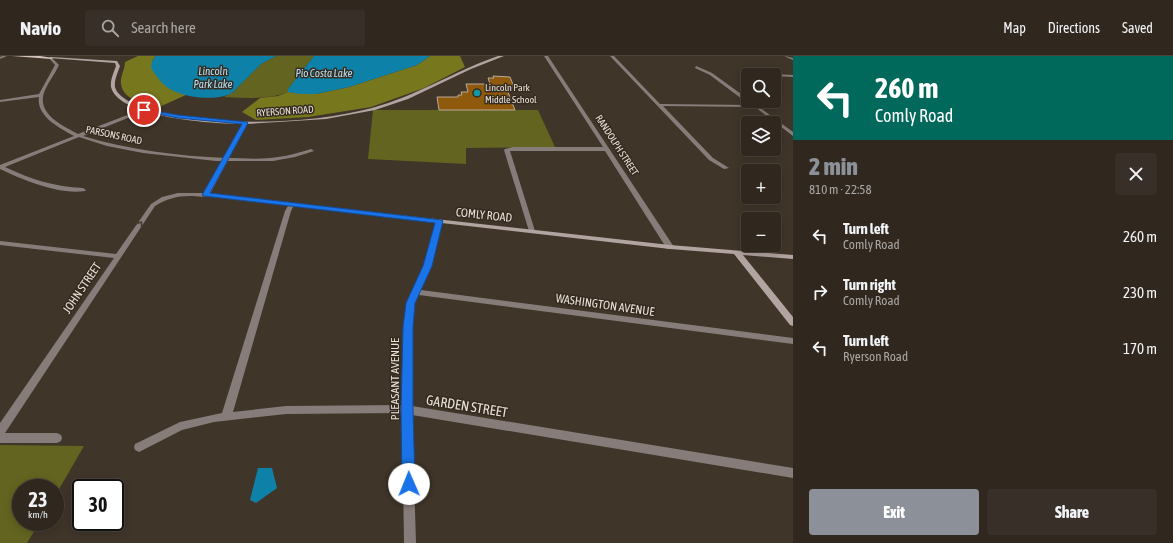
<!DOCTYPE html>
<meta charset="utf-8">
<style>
:root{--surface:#30281f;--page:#383028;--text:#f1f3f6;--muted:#a8a6a4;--line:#4b443d;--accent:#8c9099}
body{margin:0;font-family:"Asap Condensed",sans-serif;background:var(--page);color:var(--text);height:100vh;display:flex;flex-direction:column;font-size:15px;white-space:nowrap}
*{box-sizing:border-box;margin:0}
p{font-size:13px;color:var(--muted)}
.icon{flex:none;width:22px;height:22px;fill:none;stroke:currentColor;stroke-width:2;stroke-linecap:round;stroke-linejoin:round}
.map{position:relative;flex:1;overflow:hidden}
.details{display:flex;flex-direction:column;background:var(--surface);width:380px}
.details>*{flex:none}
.hud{background:#00695c;color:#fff;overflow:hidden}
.tools{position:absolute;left:741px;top:12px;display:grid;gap:8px}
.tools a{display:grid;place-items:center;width:40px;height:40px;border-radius:4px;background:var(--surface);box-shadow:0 2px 10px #0003,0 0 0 1px var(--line);font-size:20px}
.speed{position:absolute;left:12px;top:423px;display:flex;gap:8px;font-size:20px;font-weight:700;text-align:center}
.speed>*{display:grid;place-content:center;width:52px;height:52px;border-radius:50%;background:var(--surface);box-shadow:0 2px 10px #0003,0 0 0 1px var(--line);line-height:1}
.speed small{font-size:10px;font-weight:400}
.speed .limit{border:2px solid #111;border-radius:6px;background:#fff;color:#111}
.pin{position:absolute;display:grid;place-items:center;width:34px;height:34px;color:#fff;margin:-17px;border:2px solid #fff;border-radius:50%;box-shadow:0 1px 4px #0007}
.me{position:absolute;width:44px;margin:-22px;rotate:359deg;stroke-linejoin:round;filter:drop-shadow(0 0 3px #0008)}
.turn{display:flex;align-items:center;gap:14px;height:84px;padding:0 16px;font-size:18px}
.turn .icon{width:52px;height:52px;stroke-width:2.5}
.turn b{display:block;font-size:28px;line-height:34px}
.round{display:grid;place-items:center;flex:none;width:42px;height:42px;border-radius:4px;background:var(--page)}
.headline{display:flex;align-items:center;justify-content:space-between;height:68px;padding:0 16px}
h1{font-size:24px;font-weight:800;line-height:30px;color:var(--accent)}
.button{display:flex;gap:8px;margin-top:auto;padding:8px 16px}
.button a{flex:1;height:46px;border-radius:4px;background:var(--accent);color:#fff;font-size:16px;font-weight:800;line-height:46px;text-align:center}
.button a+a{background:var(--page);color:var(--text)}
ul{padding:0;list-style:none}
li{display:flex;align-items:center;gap:12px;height:56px;padding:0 16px}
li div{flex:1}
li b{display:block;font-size:15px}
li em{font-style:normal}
header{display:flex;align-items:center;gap:24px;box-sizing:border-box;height:56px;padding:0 20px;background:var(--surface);border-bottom:1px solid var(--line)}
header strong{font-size:19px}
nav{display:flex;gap:22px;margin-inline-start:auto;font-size:14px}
.search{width:280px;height:36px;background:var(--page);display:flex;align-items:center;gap:10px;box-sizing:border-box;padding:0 14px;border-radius:4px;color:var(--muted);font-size:15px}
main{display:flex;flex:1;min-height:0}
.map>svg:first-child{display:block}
.green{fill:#62641f}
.forest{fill:#77781e}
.water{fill:#0e81a9}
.building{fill:#905a0c;stroke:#b8aa9c}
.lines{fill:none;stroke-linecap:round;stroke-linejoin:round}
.street{fill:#867d7a;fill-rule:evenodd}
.secondary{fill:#b2a4a0;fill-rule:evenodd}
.primary{fill:#d4c2bc;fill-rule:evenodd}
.oneway{stroke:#463b31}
.route{fill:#1a73e8;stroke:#114b97}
.culture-dot{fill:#0f9aa8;stroke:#362b1f;stroke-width:1.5}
.labels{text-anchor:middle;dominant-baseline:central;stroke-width:3;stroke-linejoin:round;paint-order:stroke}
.far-poi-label{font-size:10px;fill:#e8e1d9;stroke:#362b1f;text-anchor:start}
.far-street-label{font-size:10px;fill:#e8e1d9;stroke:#362b1f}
.far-water-label{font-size:11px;font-style:italic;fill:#b3e0f6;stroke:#362b1f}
.street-label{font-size:12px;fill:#e8e1d9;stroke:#362b1f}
.near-street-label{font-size:14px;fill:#e8e1d9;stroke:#362b1f}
</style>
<header>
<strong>Navio</strong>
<div class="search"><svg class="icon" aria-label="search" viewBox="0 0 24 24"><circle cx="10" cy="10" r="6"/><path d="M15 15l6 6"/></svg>Search here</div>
<nav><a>Map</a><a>Directions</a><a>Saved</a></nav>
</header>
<main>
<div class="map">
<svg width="793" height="487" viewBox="0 0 793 487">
<rect width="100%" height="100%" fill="#403529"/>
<path class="green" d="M276 0H314L288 33V36C268 44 246 42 224 41L233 36 261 8Z
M373 54H538L555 91 466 92V108L368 103Z
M0 389 84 390 55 440V432H21V466H40L27 487H0Z"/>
<path class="forest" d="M138 0H156L152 5 180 37 188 38 157 52C144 48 123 44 121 28 120 21 125 13 125 6Z
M430 0H460L465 11 424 32 371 51 308 61 256 64 242 56 260 42 278 40 288 36 316 38 349 31 417 9Z"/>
<path class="water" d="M156 0H276L261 8 233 36C219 46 185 42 170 33 162 29 156 19 151 12L152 5Z
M314 0H430L417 9 349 31 316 38H300L288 36V33Z
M258 412H272L277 432 256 447 250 444Z"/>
<path class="building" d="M493 20 510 21 514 31H506L515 54H439L437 41H458V39H462L461 36H468L466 28H490L488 22H494Z"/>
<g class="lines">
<path class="street" d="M2 0H7L0 3V1Z
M544 0H548L674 191 673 193H667L605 95H510L535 175 532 177 529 175 504 94 505 93 513 91H603Z
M610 0H614L660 48 751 49 750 47 752 46 793 76V80L755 51 663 50 713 102 729 112 724 113 709 104Z
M785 0 793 2V4L786 1Z
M51 1 59 9C55 18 49 25 45 34 35 57 61 69 78 78L143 53H145V55L83 80C129 94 178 100 226 102 243 102 261 104 278 101 289 100 300 96 311 93L314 95 295 101 273 105H216L143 97 107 90 79 81 5 111C30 123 55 131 83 132L86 134 85 135C59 139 23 124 0 113V109L74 80C59 72 36 60 39 41L0 46V44L39 38 55 9 49 2Z
M696 10 712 17 748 43V45H750L746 46 710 19 695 12Z
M774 18 793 19V21L774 20V19H772Z
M178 137H206L209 139C204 142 196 140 190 140 177 140 166 143 155 150L5 377H57L61 379 62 382 61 385 57 387H0V367L114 202 0 189V185L116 198 151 148 162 141Z
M291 147 294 149 291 155 233 356 286 350 402 349 404 271 407 247 424 210 436 165 439 163 442 165 432 210 421 234 793 282V288L419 239 415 247 412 271V350L793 412V422L412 359 416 487H404L402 357 286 358 214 366 182 374 143 394 139 396 135 394 134 391 135 388 180 366 222 357 285 155 289 148Z"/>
<path class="secondary" d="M498 0H504L471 13 408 43 375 54 326 63 247 68 210 138 670 189 793 199V203L743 199 793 261V270L790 269 734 198 670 193 204 140 203 139 242 68C216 68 118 62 111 31 110 24 114 16 116 10L115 7 49 2 51 1 117 5 120 10C118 16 114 24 115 31 118 42 134 48 144 51 206 72 309 69 372 52 416 40 455 15 498 0Z"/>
<path class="primary" d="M12 0H40L53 2 51 3Z"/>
</g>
<defs><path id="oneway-chevron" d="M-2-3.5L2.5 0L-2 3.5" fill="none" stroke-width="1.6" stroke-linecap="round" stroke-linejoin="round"/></defs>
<use class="oneway" href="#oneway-chevron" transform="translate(140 168) rotate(-55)"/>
<path class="route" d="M143 53 178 59 247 66 248 67 210 137 442 164 443 165 432 210 415 247 413 271V354L415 428 413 432 409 434 404 432 402 428 401 354 403 271 406 247 423 210 435 167 204 140 202 139 242 68 178 62 143 55Z"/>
<circle class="culture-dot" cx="477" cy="37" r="4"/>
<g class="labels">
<g class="far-poi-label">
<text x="485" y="31">Lincoln Park<tspan x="485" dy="12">Middle School</tspan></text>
</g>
<g class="far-street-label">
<text transform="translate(285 55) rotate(-4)">RYERSON ROAD</text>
<text transform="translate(114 79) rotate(12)">PARSONS ROAD</text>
<text transform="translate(617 89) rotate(57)">RANDOLPH STREET</text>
</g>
<g class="far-water-label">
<text x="213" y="15">Lincoln<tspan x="213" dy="13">Park Lake</tspan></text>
<text x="324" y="17">Pio Costa Lake</text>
</g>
<g class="street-label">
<text transform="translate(484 159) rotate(6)">COMLY ROAD</text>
<text transform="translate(82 232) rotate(-56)">JOHN STREET</text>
<text transform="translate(605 249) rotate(8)">WASHINGTON AVENUE</text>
<text transform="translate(395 323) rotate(-90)">PLEASANT AVENUE</text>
</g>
<g class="near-street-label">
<text transform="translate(467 350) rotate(9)">GARDEN STREET</text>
</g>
</g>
</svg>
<div class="tools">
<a><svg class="icon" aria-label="search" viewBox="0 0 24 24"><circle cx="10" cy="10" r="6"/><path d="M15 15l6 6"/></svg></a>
<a><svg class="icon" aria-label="layers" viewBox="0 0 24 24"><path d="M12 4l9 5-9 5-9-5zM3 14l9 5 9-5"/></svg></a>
<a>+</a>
<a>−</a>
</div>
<div class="speed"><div>23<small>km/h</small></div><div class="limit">30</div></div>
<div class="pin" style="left:144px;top:54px;background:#d93025"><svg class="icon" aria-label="arrive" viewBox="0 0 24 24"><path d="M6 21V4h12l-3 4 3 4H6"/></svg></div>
<svg class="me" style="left:409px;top:428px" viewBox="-20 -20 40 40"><circle r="19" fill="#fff"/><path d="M0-13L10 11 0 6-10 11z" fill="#1a73e8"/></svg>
</div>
<section class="details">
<div class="hud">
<div class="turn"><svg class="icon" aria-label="left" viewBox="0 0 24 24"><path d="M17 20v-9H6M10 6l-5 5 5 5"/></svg><div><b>260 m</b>Comly Road</div></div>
</div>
<div class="headline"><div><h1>2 min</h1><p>810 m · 22:58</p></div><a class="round"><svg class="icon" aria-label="close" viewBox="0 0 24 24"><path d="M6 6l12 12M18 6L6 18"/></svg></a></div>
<ul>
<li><svg class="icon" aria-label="left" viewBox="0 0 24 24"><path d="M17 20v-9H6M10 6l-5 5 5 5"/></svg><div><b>Turn left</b><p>Comly Road</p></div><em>260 m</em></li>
<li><svg class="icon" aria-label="right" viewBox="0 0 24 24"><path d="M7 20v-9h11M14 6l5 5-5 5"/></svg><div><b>Turn right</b><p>Comly Road</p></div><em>230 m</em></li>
<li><svg class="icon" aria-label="left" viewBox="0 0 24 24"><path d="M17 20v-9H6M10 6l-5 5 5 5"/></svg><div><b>Turn left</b><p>Ryerson Road</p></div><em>170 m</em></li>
</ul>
<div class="button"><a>Exit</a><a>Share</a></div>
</section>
</main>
